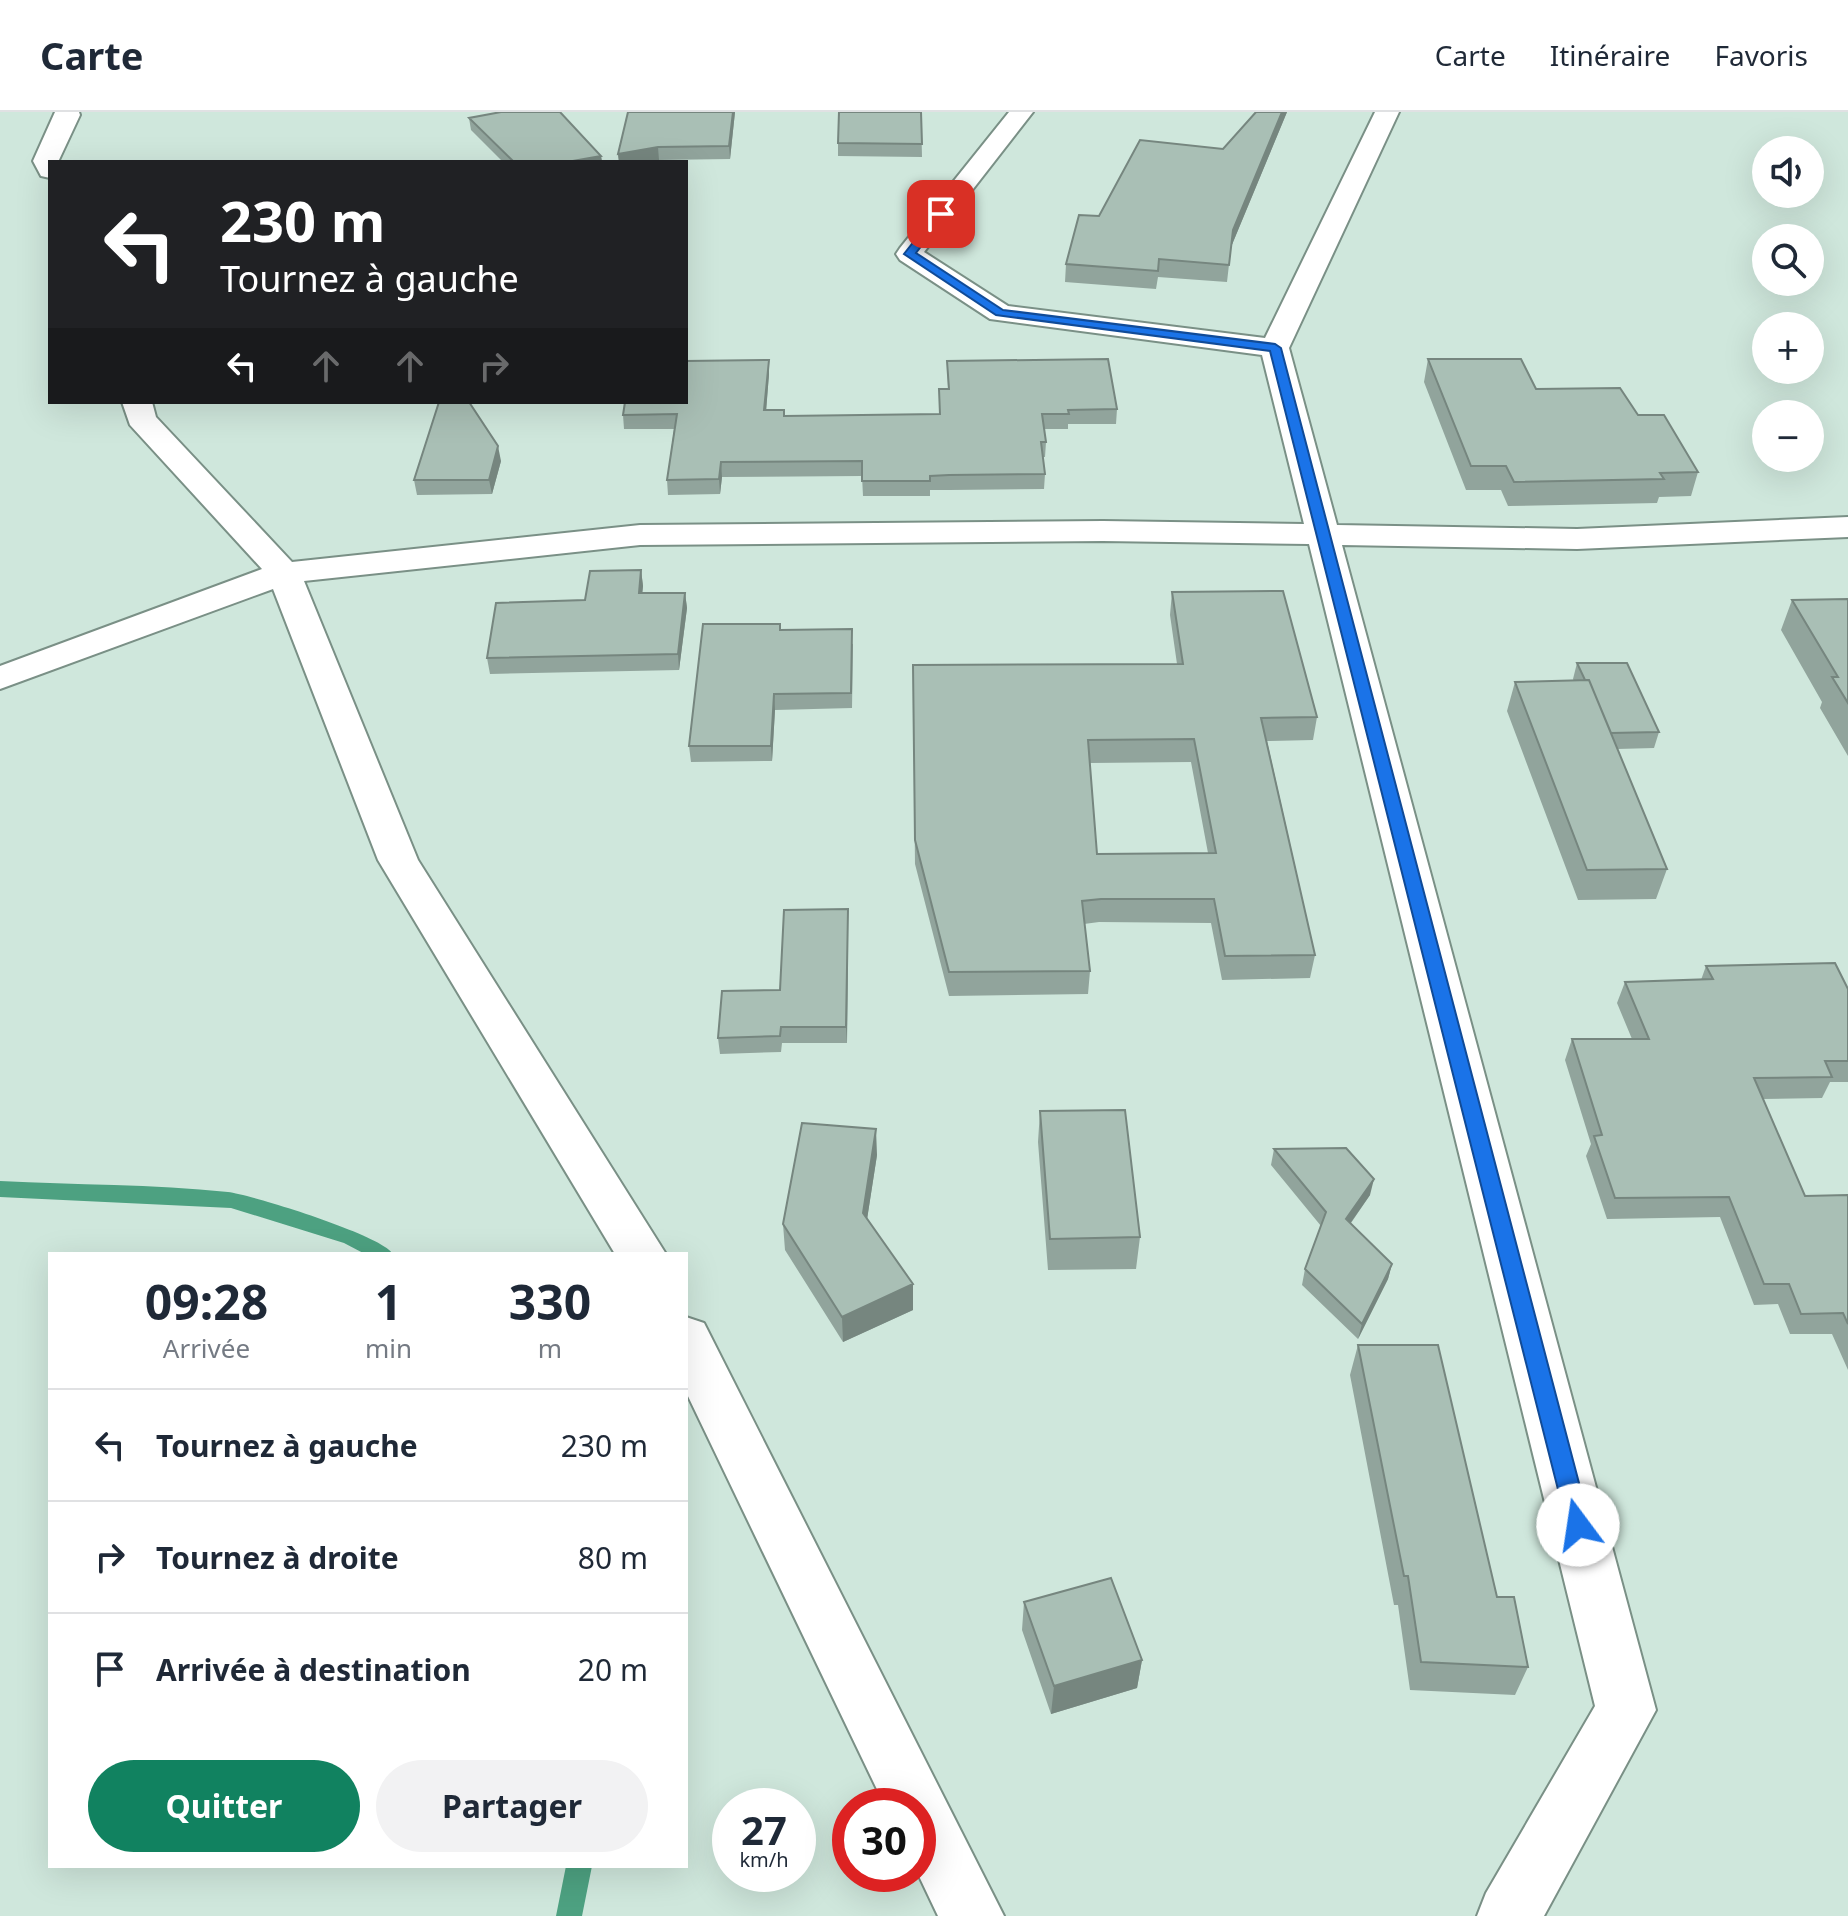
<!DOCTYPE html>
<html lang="fr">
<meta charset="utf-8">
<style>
:root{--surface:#fff;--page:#f2f2f3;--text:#1f2937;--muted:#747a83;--line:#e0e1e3;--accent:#118260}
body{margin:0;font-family:"Noto Sans",sans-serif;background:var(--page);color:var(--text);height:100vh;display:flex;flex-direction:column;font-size:30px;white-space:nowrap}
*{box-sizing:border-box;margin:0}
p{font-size:26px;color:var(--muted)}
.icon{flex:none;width:44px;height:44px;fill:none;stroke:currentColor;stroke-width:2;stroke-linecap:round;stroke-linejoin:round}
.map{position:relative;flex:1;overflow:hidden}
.drawer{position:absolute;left:48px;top:1140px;width:640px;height:616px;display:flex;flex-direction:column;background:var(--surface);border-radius:0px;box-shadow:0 8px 32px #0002}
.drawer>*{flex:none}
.banner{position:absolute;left:48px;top:48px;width:640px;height:244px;border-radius:0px;box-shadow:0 8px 32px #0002;background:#202124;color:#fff;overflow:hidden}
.tools{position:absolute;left:1752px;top:24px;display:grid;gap:16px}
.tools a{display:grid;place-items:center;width:72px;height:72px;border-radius:50%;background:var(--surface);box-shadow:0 8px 32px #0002;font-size:40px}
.speed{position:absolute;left:712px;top:1676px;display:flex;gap:16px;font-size:40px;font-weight:700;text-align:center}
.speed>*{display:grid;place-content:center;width:104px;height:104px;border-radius:50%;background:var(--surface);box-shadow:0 8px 32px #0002;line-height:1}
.speed small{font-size:20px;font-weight:400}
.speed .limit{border:12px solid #d22;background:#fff;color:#111}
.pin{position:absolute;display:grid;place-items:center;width:68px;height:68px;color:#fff;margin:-34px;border-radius:16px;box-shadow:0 4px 12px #0006}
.me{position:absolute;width:88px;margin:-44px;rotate:346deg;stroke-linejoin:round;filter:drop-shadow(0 0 6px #0008)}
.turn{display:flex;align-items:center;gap:28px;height:168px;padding:0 40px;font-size:36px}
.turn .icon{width:104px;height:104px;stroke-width:2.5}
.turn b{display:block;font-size:56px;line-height:68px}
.lanes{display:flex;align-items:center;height:76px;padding:0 40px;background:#0003;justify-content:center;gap:40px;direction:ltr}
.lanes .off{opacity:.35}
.eta{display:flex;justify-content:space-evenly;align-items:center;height:136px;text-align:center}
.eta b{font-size:48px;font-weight:700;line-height:56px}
.primary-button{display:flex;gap:16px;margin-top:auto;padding:16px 40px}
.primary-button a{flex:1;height:92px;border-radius:48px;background:var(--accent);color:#fff;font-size:32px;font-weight:700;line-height:92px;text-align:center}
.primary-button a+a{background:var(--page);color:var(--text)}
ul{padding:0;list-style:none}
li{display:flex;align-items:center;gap:24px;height:112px;padding:0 40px;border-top:2px solid var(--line)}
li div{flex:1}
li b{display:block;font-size:30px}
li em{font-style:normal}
header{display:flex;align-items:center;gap:48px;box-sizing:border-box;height:112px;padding:0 40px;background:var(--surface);border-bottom:2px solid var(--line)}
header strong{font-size:38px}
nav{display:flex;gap:44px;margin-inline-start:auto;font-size:28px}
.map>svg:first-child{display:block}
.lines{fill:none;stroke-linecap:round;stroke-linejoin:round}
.stream{fill:#4da181;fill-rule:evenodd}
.minor-casing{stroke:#7a9086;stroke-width:4}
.minor{fill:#fff;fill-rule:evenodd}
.wall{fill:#91a49c;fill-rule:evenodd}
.shaded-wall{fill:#76867f}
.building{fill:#a9bfb5;stroke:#76867f;stroke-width:2;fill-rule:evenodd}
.route{fill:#1a73e8;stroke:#114b97;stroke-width:2}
</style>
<header>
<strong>Carte</strong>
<nav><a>Carte</a><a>Itinéraire</a><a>Favoris</a></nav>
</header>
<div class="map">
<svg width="1848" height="1804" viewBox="0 0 1848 1804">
<rect width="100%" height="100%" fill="#cfe7dc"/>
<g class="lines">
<path class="stream" d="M0 1069C75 1073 153 1072 228 1080 253 1083 384 1124 393 1142H365L344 1131 231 1096 0 1085Z
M566 1754H592L582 1804H556Z"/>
<g class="minor-casing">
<path id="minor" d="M55 0H79L80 3 58 50H50V66L41 64 33 49Z
M1009 0H1033L924 140 1008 194 1265 226 1375 0H1399L1289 236 1337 413 1577 417 1848 405V425L1577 437 1342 433 1656 1598 1544 1804H1477L1486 1781 1595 1594 1309 432 1103 429 640 433 304 469 418 748 666 1142H615L378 748 273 477 0 577V554L262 457 130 313 122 290H152L156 305 292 450 640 413 1103 409 1304 412 1262 243 990 207 900 148 896 142 900 136Z
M686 1205 704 1211 1004 1804H938L918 1762V1694H885L686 1280Z"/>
</g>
<use href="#minor" class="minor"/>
</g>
<path class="wall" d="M735 0 730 47 659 48 646 50H619L618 42Z
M921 0 922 45 838 44V31Z
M1256 0H1287L1231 135 1227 170 1158 165 1156 177 1065 170 1066 152 1099 104 1223 37Z
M469 6 601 44 602 50H503L471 18Z
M1428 247 1638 303 1698 360 1691 384 1659 385 1657 391 1508 394 1501 378H1466L1424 270Z
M769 248V262L766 298H784L785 304 939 302V277H948L947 249 1117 297 1116 312H1068V317H1044L1046 330 1045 345H1043L1045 362 1044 377 949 378H930V384H863L862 364 722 365 720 382 668 383 667 368 674 317H624L623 303Z
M501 349 492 382 417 383 414 368Z
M641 458 643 474 642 481H685L687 496 679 558 490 562 487 546 585 488Z
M1172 480 1317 605 1313 628 1267 629 1315 843 1310 866 1222 868 1211 811 1099 810 1084 812 1090 859 1088 882 949 884 915 752 913 553 1177 552 1170 503ZM1191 650 1208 741 1097 742 1090 651Z
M1848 487V644L1820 596 1822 590 1781 518 1792 488Z
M780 512V518L853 532 852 596 775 598 772 649 691 650 689 634Z
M1577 551 1659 620 1654 636 1617 637 1667 757 1656 787 1578 788 1507 599 1515 570 1574 569 1573 567Z
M848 813 847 931H782L781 940 720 942 718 926 780 878Z
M1706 854 1848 877V970H1830L1822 986 1762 987 1805 1084 1848 1083V1258L1832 1222H1790L1778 1192 1754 1193 1720 1105 1607 1107 1586 1044 1591 1032 1565 948 1572 927H1632L1617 891 1625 870 1701 868Z
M1040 999 1140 1125 1136 1157 1048 1158 1038 1030Z
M1274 1037 1370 1083 1351 1111 1392 1152 1388 1167 1358 1227 1302 1173 1305 1157 1321 1114 1271 1053Z
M877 1043 867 1107 913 1198 843 1230 785 1138 783 1112Z
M1358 1233 1497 1485 1528 1555 1515 1583 1410 1578 1398 1493H1394L1350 1263Z
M1024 1490 1142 1548 1137 1576 1051 1602 1022 1518Z"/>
<path class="shaded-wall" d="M733 0H735L730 47 729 34Z
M1282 0H1287L1231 135 1233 118Z
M658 35 659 48 646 50H619L618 42Z
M601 44 602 50H567Z
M769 248V262L765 313 764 298Z
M498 334 501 349 492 382 489 368Z
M721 350 722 365 720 382 719 367Z
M641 458 643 474 641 496 639 481Z
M685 481 687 496 679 558 678 542Z
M774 582 775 598 772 649 771 634Z
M848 797V813L847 931 846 915Z
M876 1017 877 1043 864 1127 863 1101Z
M1374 1067 1370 1083 1342 1123 1346 1107Z
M1392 1152 1388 1167 1358 1227 1362 1212Z
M913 1172V1198L843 1230 842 1205Z
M1142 1548 1137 1576 1051 1602 1054 1574Z"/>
<path class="building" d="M501 0H560L601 44 567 50H514L469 6Z
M628 0H733L729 34 658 35 618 42Z
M839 0H921L922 32 838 31Z
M1256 0H1282L1233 118 1229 153 1159 147 1158 159 1066 152 1079 103 1099 104 1140 28 1223 37Z
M1108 247 1117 297 1068 298 1069 302H1042L1046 330H1041L1045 362 949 363 930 364V369H862V349L721 350 719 367 667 368 677 302 623 303 625 290H686V249L769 248 764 298H784V304L940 302 939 277H949L947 249Z
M1428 247H1521L1536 277 1620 276 1638 303H1664L1698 360 1660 361 1664 367 1514 370 1506 354H1471Z
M439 290H469L498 334 489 368H414Z
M641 458 639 481H685L678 542 487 546 496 491 585 488 590 459Z
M1283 479 1317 605 1261 606 1315 843 1225 844 1214 787H1101L1082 789 1090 859 949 860 915 728 913 553 1183 552 1172 480ZM1194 627 1216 741 1097 742 1088 628Z
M1848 487V591L1832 565H1838L1792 488Z
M703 512H780V518L852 517 851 581 774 582 771 634H689Z
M1577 551H1627L1659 620 1611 621 1589 568H1585Z
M1589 568 1667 757 1587 758 1515 570Z
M848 797 846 915H781L780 924 718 926 722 879 780 878 784 798Z
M1835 851 1848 877V949H1825L1832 965 1754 966 1805 1084 1848 1083V1212L1843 1201 1801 1202 1789 1172H1764L1729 1085 1615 1086 1594 1024 1602 1023 1572 927H1649L1625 870 1713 867 1706 854Z
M1125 998 1140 1125 1050 1127 1040 999Z
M802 1011 876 1017 863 1101 913 1172 842 1205 783 1112Z
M1346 1036 1374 1067 1346 1107 1392 1152 1362 1212 1305 1157 1326 1100 1274 1037Z
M1358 1233H1438L1497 1485H1514L1528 1555 1421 1550 1408 1464H1404Z
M1111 1466 1142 1548 1054 1574 1024 1490Z"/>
<path class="route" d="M937 100 946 102 916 141 1003 198 1275 232 1281 236 1590 1413 1587 1420 1578 1423 1570 1420 1567 1413 1270 239 996 203 904 142Z"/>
</svg>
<div class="tools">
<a><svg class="icon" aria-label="sound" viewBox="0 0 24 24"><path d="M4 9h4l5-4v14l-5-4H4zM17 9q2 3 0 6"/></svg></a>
<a><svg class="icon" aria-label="search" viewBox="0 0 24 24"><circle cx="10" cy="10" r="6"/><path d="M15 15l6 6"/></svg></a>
<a>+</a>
<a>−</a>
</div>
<div class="speed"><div>27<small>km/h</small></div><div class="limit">30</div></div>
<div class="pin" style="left:941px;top:102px;background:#d93025"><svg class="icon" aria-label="arrive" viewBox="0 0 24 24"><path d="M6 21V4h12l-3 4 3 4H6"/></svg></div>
<svg class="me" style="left:1578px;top:1413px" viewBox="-20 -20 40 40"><circle r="19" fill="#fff"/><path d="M0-13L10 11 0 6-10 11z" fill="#1a73e8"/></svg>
<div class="banner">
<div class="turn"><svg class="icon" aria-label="left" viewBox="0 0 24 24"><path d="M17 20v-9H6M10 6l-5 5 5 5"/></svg><div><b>230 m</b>Tournez à gauche</div></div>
<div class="lanes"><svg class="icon" aria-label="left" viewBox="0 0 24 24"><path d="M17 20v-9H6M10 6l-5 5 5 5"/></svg><svg class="icon off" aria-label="ahead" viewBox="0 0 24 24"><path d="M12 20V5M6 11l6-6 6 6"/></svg><svg class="icon off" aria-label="ahead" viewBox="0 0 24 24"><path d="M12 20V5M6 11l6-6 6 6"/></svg><svg class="icon off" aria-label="right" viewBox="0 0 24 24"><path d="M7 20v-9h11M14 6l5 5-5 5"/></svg></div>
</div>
<section class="drawer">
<div class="eta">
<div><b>09:28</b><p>Arrivée</p></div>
<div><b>1</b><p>min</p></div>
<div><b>330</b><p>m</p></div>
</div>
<ul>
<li><svg class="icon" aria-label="left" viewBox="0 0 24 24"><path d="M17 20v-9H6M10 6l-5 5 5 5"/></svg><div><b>Tournez à gauche</b></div><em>230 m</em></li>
<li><svg class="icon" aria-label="right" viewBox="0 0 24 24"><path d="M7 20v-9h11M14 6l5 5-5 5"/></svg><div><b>Tournez à droite</b></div><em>80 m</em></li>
<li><svg class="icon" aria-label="arrive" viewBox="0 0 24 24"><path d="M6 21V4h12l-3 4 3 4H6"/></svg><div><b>Arrivée à destination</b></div><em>20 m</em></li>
</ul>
<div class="primary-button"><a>Quitter</a><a>Partager</a></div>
</section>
</div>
